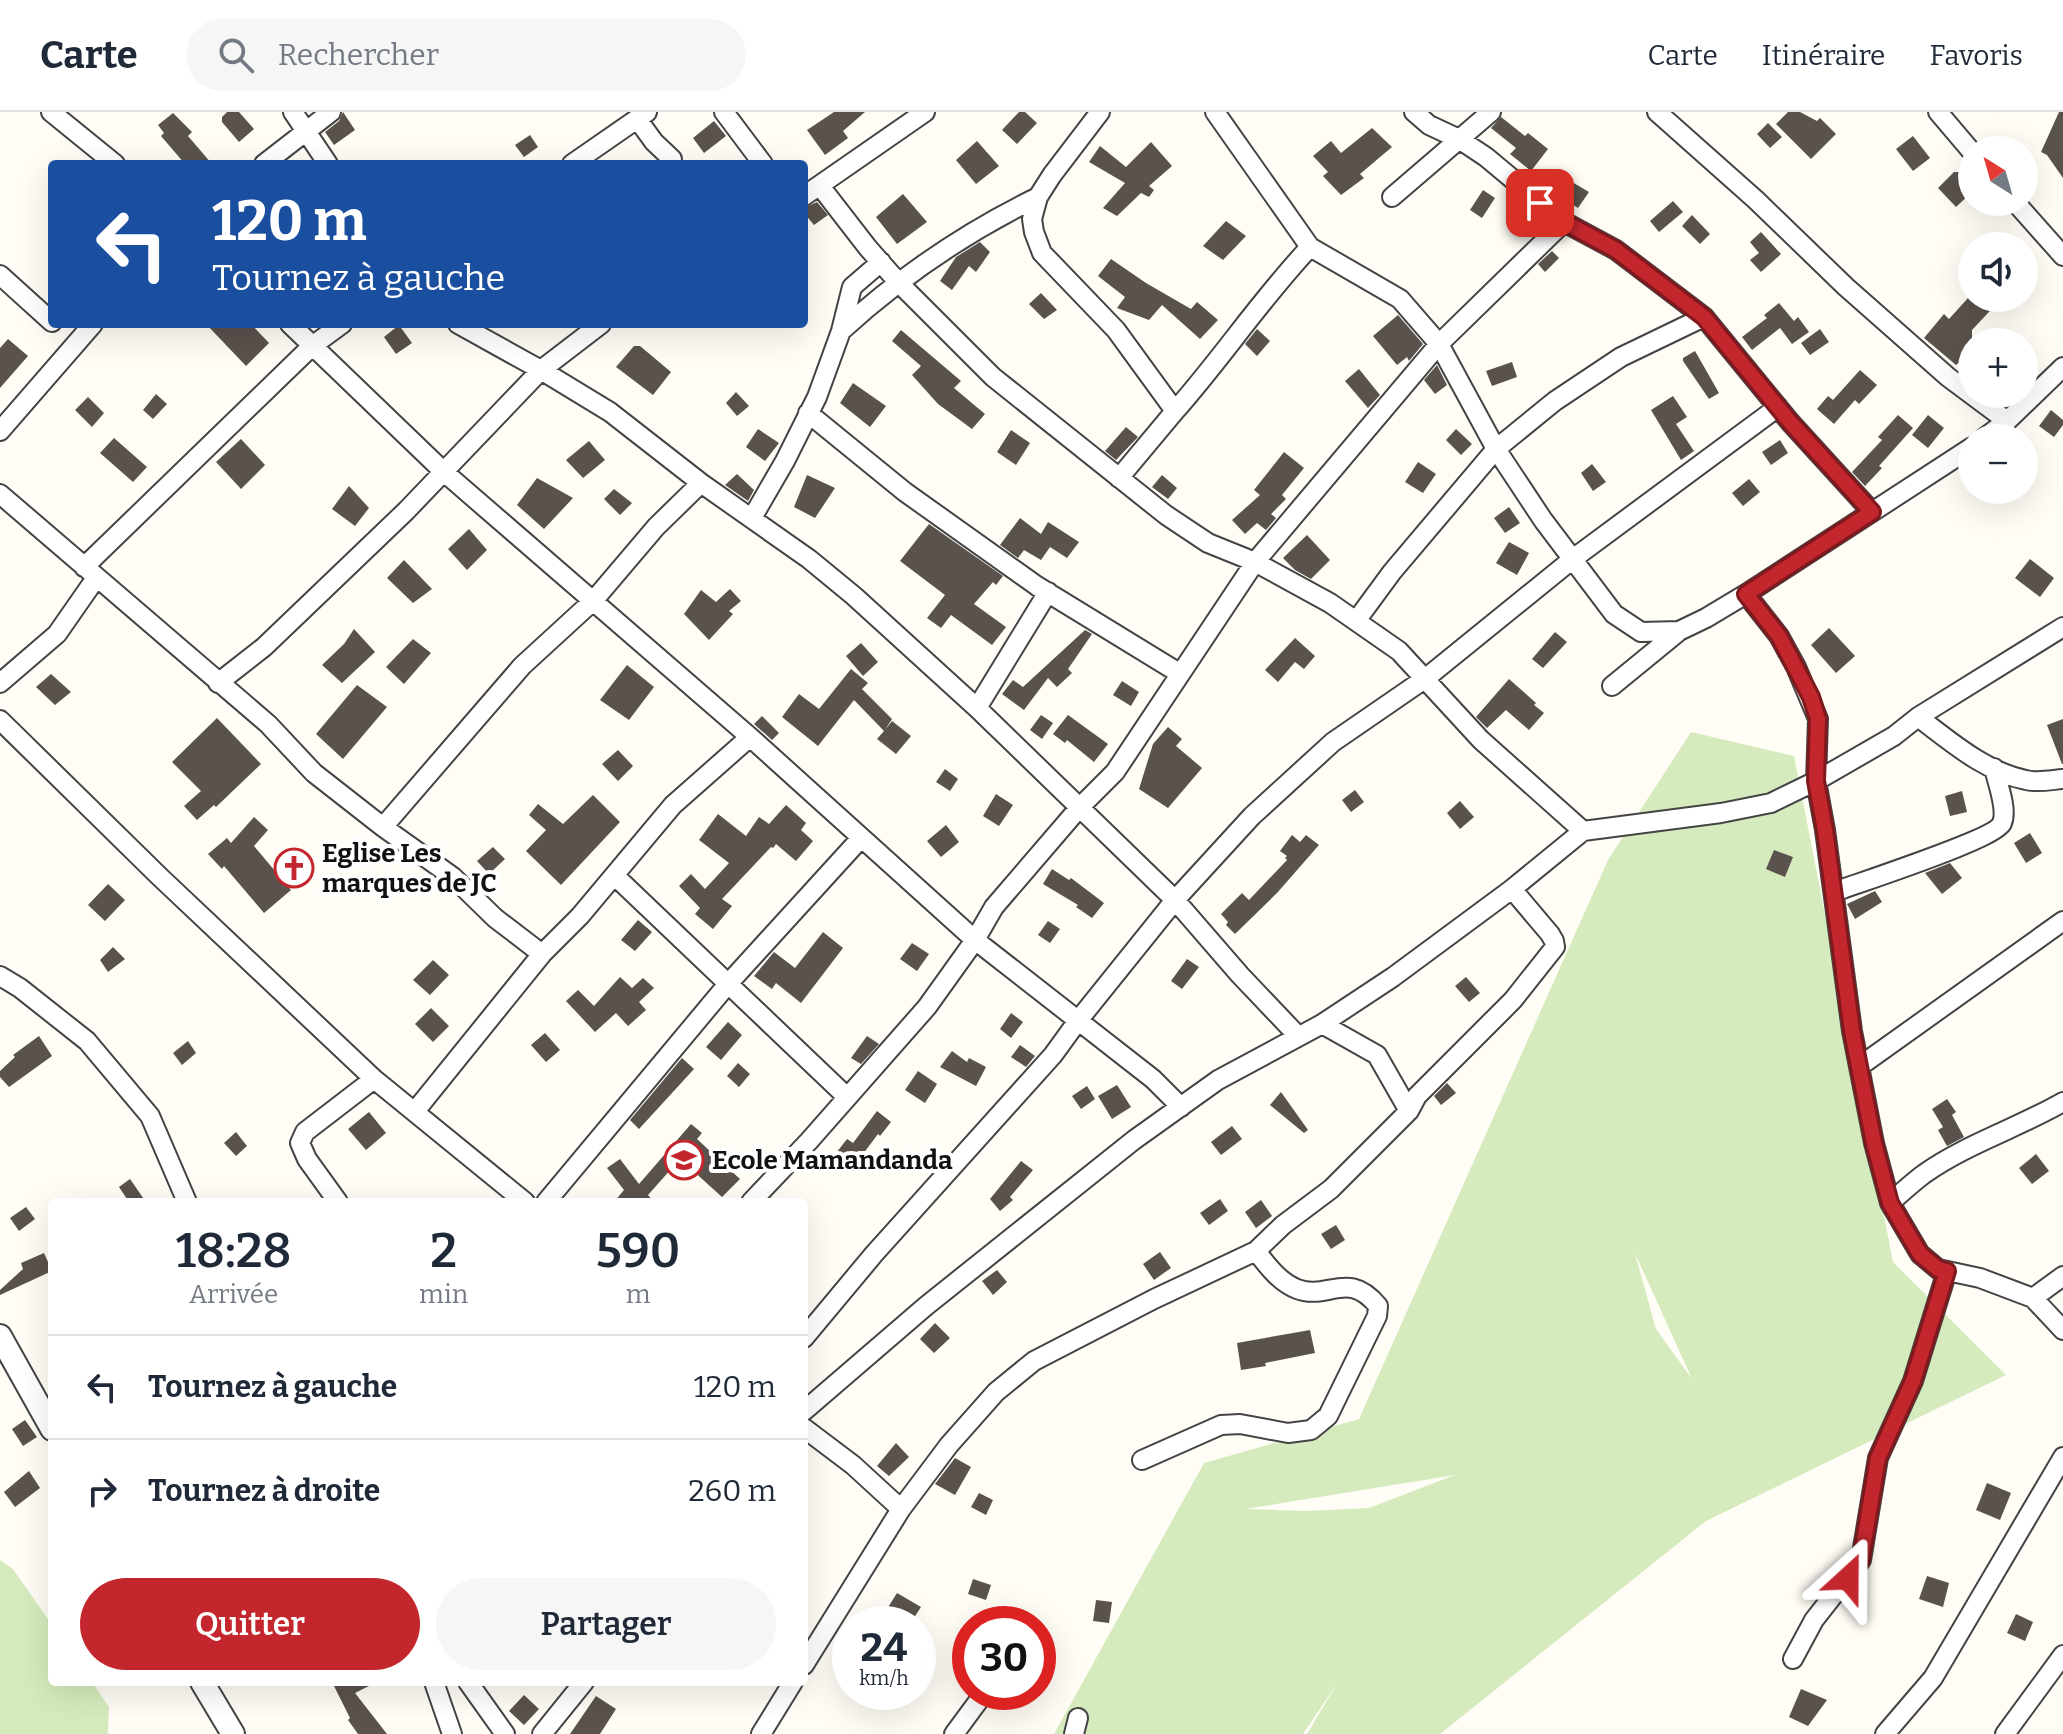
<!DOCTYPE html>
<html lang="fr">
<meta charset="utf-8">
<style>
:root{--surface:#fff;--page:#f6f6f7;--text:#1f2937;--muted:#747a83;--line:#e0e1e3;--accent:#c4262e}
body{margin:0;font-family:Bitter,serif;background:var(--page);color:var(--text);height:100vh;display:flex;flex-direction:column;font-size:30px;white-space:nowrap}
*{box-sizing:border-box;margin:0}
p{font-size:26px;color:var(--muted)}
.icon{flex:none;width:44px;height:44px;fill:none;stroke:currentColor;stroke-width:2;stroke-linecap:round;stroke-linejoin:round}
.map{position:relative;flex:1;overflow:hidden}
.drawer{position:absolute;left:48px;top:1086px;width:760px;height:488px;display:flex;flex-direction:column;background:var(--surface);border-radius:8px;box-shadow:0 8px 32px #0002}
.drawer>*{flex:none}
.banner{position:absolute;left:48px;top:48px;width:760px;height:168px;border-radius:8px;box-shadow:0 8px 32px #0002;background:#1a4fa0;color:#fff;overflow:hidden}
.needle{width:52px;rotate:323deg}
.fabs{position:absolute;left:1958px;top:24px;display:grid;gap:16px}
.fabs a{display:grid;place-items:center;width:80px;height:80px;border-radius:50%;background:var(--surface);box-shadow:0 8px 32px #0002;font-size:40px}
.speed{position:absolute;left:832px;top:1494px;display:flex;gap:16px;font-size:40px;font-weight:700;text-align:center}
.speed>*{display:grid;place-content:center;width:104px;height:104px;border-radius:50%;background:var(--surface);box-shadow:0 8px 32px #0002;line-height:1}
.speed small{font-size:20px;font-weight:400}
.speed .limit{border:12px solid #d22;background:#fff;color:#111}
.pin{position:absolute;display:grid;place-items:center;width:68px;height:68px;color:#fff;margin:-34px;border-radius:16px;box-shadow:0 4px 12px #0006}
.me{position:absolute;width:88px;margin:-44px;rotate:24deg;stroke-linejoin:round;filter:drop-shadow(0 0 6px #0008)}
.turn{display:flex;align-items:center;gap:28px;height:168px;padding:0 32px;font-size:36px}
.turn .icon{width:104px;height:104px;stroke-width:2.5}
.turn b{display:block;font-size:56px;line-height:68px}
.eta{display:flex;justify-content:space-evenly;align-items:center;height:136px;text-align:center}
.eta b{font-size:48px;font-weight:600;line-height:56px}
.cta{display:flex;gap:16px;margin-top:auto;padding:16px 32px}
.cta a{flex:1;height:92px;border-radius:48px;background:var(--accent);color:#fff;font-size:32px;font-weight:600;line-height:92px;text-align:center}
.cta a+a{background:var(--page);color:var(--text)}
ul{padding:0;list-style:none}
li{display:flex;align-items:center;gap:24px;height:104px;padding:0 32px;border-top:2px solid var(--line)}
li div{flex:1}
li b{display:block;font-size:30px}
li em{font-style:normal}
header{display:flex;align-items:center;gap:48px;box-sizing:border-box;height:112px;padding:0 40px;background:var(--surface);border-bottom:2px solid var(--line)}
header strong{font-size:38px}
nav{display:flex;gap:44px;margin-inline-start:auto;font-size:28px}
.search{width:560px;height:72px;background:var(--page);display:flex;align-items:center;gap:20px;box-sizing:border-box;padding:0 28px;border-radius:44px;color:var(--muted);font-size:30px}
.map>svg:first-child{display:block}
.green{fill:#d5ebbd;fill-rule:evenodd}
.building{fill:#5a524d}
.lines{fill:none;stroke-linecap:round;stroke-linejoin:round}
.minor-casing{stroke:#444;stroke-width:22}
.tertiary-casing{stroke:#444;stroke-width:26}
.minor{stroke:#fff;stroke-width:18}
.tertiary{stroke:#fff;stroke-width:22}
.route-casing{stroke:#7f191e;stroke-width:20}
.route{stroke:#c4262e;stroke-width:14}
.labels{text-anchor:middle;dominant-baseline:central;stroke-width:8;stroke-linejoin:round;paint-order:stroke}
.poi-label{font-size:26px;font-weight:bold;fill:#111;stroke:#fff;text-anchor:start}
</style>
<header>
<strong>Carte</strong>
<div class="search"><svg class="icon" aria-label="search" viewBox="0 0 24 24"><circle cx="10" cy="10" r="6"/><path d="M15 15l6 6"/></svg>Rechercher</div>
<nav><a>Carte</a><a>Itinéraire</a><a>Favoris</a></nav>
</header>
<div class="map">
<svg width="2063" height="1622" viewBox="0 0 2063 1622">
<rect width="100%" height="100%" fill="#fffdf5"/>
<path class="green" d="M1691 620 1794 644 1893 1150 2006 1263 1706 1409 1440 1622H1307L1338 1570 1303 1622H1054L1204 1351 1359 1307 1608 748ZM1634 1138V1139L1692 1267 1656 1217ZM1455 1363 1369 1396 1306 1399 1246 1397Z
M0 1448 13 1457 52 1513V1570H92L109 1595 108 1622H0Z"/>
<path class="building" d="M227 0H239L254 17 239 30 222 10V5Z
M343 0 355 18 334 33 325 20 339 9Z
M834 0H865L843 19 848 26 825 43 807 18Z
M1019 0H1025L1037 11 1017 32 1002 18Z
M1788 0H1800L1817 9 1820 6 1836 22 1811 47 1776 12Z
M2059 0H2063V66L2047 43 2041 40Z
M173 1 192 20 188 24 212 52H185L161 24 164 21 158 13Z
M1501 5 1525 24 1528 21 1548 37 1531 59 1510 42 1516 36 1491 16Z
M714 9 726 24 704 41 693 26Z
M1768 11 1782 25 1770 36 1757 22Z
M1372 16 1392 35 1360 62 1364 66 1341 83 1323 64 1328 60 1313 44 1331 29 1341 41Z
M530 23 538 35 524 45 515 33Z
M1913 24 1930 46 1913 59 1896 37Z
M977 29 999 54 976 72 956 48Z
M1151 30 1172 54 1149 74 1154 78 1149 85 1141 81 1117 104 1103 96 1125 71 1089 50 1100 34 1126 55Z
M1954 60H1960L1972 72V80L1956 95 1938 76Z
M1572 70 1589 80 1578 96 1562 86Z
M1483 78 1495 86 1482 106 1470 98Z
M903 82 927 110 897 132 876 105Z
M1673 89 1683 100 1659 120 1650 109Z
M817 90 828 103 814 113 804 101V96Z
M1692 103 1710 122 1700 132 1682 114Z
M1226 109 1246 124 1223 148 1203 134Z
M1761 120 1781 142 1761 160 1750 148 1759 141 1750 130Z
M980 130 990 140 976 160 969 154 952 178 940 169 956 145Z
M1552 139 1559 146 1545 160 1538 152Z
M1111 147 1146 171 1191 197 1197 190 1218 208 1200 227 1162 193 1149 208 1117 196 1125 185 1098 164Z
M1041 181 1057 198 1044 207 1029 192Z
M1968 186H2002L1972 218V258L1963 247 1956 253 1924 226 1944 202 1949 207Z
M1779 191 1794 209 1798 205 1809 220 1792 232 1780 216 1752 238 1742 225 1767 206 1764 203Z
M1398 203 1423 232 1409 249 1407 245 1397 253 1373 224Z
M206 212H251L269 231 246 254Z
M399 213 412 231 396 242 384 225Z
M1257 217 1270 229 1257 244 1245 232Z
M1820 217 1829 230 1810 243 1801 231Z
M901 218 961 269 954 276 985 302 972 317 938 292 912 263 921 254 892 229Z
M8 227 28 244 0 276V236Z
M634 234H640L671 260 653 283 616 255Z
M1695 239 1719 281 1709 287 1683 249V246Z
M1512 250 1517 265 1492 274 1486 259Z
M1437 253 1447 273 1435 282 1424 268Z
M1359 257 1380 283 1368 296 1345 269Z
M1860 258 1877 273 1859 292 1855 288 1834 312 1817 297 1828 284 1833 288Z
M853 271 886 294 870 315 840 291Z
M736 280 749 294 737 304 726 291Z
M156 282 167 292 153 307 143 298Z
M1673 284 1687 305 1676 312 1694 339 1681 348 1651 298Z
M88 285 104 301 92 315 75 298Z
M2051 298 2063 308V313L2054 325 2039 314Z
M1898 303 1913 316 1879 354 1882 356 1865 374 1852 360 1882 328 1878 325Z
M1928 303 1944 316 1928 336 1912 323Z
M1126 315 1138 325 1116 348 1105 339Z
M758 317 779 331 765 349 746 335Z
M1456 317 1472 332 1461 343 1446 328Z
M1011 318 1030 331 1016 353 997 340Z
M114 326 147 355 133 370 100 341Z
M241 327 265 353 241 377 216 350Z
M1780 328 1788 341 1771 353 1762 340Z
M589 329 605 348 583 366 566 348Z
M1284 340 1304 356 1282 383 1286 387 1271 402 1276 406 1266 418 1257 411 1245 422 1232 408 1260 383 1254 378Z
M1418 350 1436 362 1423 381 1405 370Z
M1592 352 1606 370 1593 379 1581 361Z
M737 362 754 378 748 389 725 373Z
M807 363 835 376 815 406 794 395Z
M1162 363 1177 376 1168 387 1152 375Z
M537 366 573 386 544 417 517 393Z
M1749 367 1760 380 1743 394 1732 381Z
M349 374 369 396 355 414 332 397Z
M614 377 632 391 620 403 604 387Z
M1509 395 1520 411 1505 421 1494 406Z
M1020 406 1041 422 1048 410 1079 430 1067 446 1050 435 1041 448 1024 438 1018 446 1000 433Z
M929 412 1003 464 996 473 993 470 974 492 1006 515 992 533 951 503 941 516 927 506 945 483 900 449Z
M469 417 487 438 467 458 448 437Z
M1307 423 1330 448 1311 467 1295 458 1283 446Z
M1509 430 1529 441 1517 463 1496 451Z
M2030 447 2054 466 2040 485 2015 466Z
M404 448 432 477 413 491 387 466Z
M730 477 741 489 729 499 733 502 709 528 684 502 701 478 716 490Z
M1829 516 1855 544 1836 561 1811 533Z
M354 517 375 540 342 571 322 553 344 532Z
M1085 518 1092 522 1068 557 1072 561 1057 575 1048 566 1024 598 1002 582 1013 568 1023 575Z
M1555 520 1567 530 1543 556 1532 547Z
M1295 526 1315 544 1304 557 1295 550 1278 570 1265 558Z
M413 527 431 541 404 572 386 555Z
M861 531 878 550 863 564 846 544Z
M627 553 654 575 629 608 600 588Z
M851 557 868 571 862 577 892 607 885 618 892 609 911 624 896 642 877 627 884 619 854 588 818 634 782 605 799 582 819 597Z
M51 562 71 580 55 593 36 575Z
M1509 567 1536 591 1534 593 1544 601 1529 618 1506 598 1487 616 1476 605Z
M1122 569 1139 580 1131 594 1113 583Z
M357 573 387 595 343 647 316 622Z
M1041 603 1053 611 1042 627 1030 618Z
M1068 603 1108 632 1094 650 1067 628 1065 631 1053 622Z
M762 604 779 621 772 628 754 612Z
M217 606 261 652 216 695 214 693 197 708 184 694 201 679 172 650Z
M2063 607V652H2062L2047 613Z
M1168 615 1182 627 1176 634 1202 656 1168 696 1139 677 1153 632Z
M618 638 633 654 618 669 602 652Z
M945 657 958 667 950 679 936 670Z
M1355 678 1364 690 1351 700 1342 688Z
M1962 679 1967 700 1950 704 1945 684Z
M996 682 1013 693 999 714 983 704Z
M593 683 620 710 561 773 526 739 546 718 529 703 538 692 563 712Z
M1460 689 1474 705 1460 717 1447 701Z
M786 693 806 711 801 718 813 729 796 749 776 732 773 736 771 735 722 787 732 794 713 817 695 802 700 796 679 774 691 762 705 777 729 751 699 728 718 702 746 724 759 705 769 712Z
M254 705 268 718 254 734 291 778 264 801 224 754 222 757 208 742 227 726 231 731Z
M946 713 959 730 941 745 927 729Z
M2030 721 2042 741 2026 751 2014 731Z
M1292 723 1300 730 1306 723 1319 733 1277 781 1235 822 1226 813 1228 810 1221 802 1242 781 1249 788 1287 748 1285 746 1287 744 1280 739Z
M493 735 505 747 489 762 477 749Z
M1774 738 1793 745 1785 765 1766 757Z
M1950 751 1962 766 1942 782 1925 761Z
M1052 757 1069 768 1071 766 1104 791 1092 806 1076 795 1078 793 1043 772Z
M108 772 125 788 105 809 88 793Z
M1875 779 1882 790 1855 807 1847 792Z
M638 808 652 820 635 839 621 828Z
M1048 809 1060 817 1050 831 1038 823Z
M823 820 843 836 801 891 776 871 772 877 754 864 774 840 795 856Z
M912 831 929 842 917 859 900 847Z
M113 835 125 847 108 860 100 848Z
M1187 847 1199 855 1182 877 1171 869Z
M433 848 449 863 430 883 413 868Z
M620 865 632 876 643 866 654 876 639 890 646 898 628 914 616 901 595 920 566 889 578 878 594 894Z
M1466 865 1480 881 1469 890 1455 874Z
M431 896 449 914 433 930 415 912Z
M1011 901 1023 910 1011 926 1000 917Z
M728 910 742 923 721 948 706 935Z
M545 921 560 938 546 950 531 933Z
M39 924 52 944 9 975 0 965V959L15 945 13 943Z
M867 924 879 932 861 952 851 946Z
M188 929 196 941 182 953 173 941Z
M1020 933 1035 944 1026 955 1011 945Z
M952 939 967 950 969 946 986 955 976 974 940 955Z
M682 946 694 957 639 1017 630 1008Z
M738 951 750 962 739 975 727 964Z
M918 959 937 972 925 991 905 978Z
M1447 971 1456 981 1441 993 1434 984Z
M1117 973 1131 995 1112 1007 1098 984Z
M1087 974 1095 987 1081 997 1072 984Z
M1281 980 1308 1018 1304 1021 1270 993Z
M1947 987 1956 1000 1952 1003 1964 1025 1947 1034 1938 1018 1943 1015 1932 997Z
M877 999 891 1010 880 1024 878 1022 851 1058 833 1045 847 1027 853 1031Z
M369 1000 386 1021 366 1038 348 1017Z
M691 1012 702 1021 697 1027 740 1067 722 1085 680 1047 648 1083 654 1090H614L624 1078 607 1056 620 1047 639 1072Z
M1232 1014 1242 1027 1221 1043 1211 1030Z
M236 1020 247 1034 236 1044 224 1031Z
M2036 1042 2049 1059 2032 1072 2019 1056Z
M1021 1049 1033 1058 1010 1085 1013 1088 1000 1099 990 1087Z
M130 1067 146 1090H129L119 1075Z
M1220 1087 1228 1099 1209 1113 1200 1101Z
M1261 1088 1272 1104 1256 1116 1245 1100Z
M26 1095 35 1107 19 1119 10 1106Z
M1336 1113 1345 1128 1331 1137 1321 1122Z
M1160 1140 1171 1156 1154 1168 1143 1152Z
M44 1141 52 1159 0 1183V1178L23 1157 21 1151Z
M997 1158 1007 1170 993 1183 982 1169Z
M935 1211 950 1226 934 1241 920 1227Z
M1310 1218 1315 1241 1265 1251 1266 1254 1241 1258 1237 1231Z
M25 1308 37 1325 23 1334 12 1317Z
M896 1331 909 1345 889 1364 877 1354Z
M955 1346 971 1355 955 1383 935 1372Z
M29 1359 40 1376 15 1395 4 1380Z
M1987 1371 2011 1381 2000 1408 1976 1398Z
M979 1381 993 1388 986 1403 971 1395Z
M1927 1464 1949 1471 1943 1495 1919 1487Z
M973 1467 991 1473 986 1488 968 1482Z
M897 1481 921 1495 910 1512 887 1497Z
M1096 1488 1112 1490 1109 1511 1093 1509Z
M2016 1502 2033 1510 2025 1529 2007 1521Z
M332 1570H377L355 1581 387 1622H358L348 1608 350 1606Z
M1801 1577 1827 1588 1808 1614 1789 1605Z
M524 1583 539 1597 524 1613 509 1599Z
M596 1584 616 1597 600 1622H570Z"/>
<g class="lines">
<g class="minor-casing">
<path id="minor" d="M51 0 115 52
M293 0 328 52
M724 0 763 52
M1100 0 1052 63 1038 85 1032 107 1034 120 1042 141 1116 218 1175 299 1119 366
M1215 0 1310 135 1400 187 1439 232 1496 337 1543 408 1614 502 1641 520 1679 519 1706 506 1746 482 1972 335
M1414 0 1429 13 1459 27 1486 45 1564 110 1616 138 1704 205 1790 310 1872 400
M1657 0 1756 88 1846 175 1948 265 2007 309
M1938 0 1972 40
M638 8 654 30 672 47
M264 52 331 0
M572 52 647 0
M804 84 925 0
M1392 85 1491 0
M2015 90 2063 144
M0 163 52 210
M290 212 444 360 750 625 975 828 1153 967 1181 995
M458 212 541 258 610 300 701 371 809 447 854 484 977 596 1175 788 1240 863 1298 924
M841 219C900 165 966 120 1038 85
M1175 299C1222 246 1261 187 1310 135
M808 301 905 380 1037 474 1179 561
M0 319 93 212
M1984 326 2007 309 2063 255
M0 382 268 612 314 661 383 715 453 765 495 806 542 842
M752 406 785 349 817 285 841 219 852 175 881 150
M84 455 312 234 342 212
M1746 482 1779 524 1796 555 1818 607 1816 669 1825 718 1852 919 1874 1031 1890 1091 1920 1142 1938 1157 1980 1166 2033 1186 2063 1164
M1356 509 1392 460 1496 337 1555 289 1621 245 1704 205
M0 571 57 522 96 466
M218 571 264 535 406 399 541 258 601 212
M1612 574 1678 520
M977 596 1048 480
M1918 605C1950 629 1985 660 2026 668 2037 671 2051 668 2063 667
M0 608 160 765 374 967 525 1090
M383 715 522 554 594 488 656 415 701 371
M1583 719 1721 701 1771 691 1816 669 1894 624 1918 605 2063 515
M615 764 847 985
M1834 780C1858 771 1995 727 2002 711 2008 697 1997 670 1994 656
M0 864 20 876 87 929 150 1004 187 1090
M1860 954 2063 809
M416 998 542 842 580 804 673 693 750 625
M1409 999 1417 984 1513 888 1555 835 1554 829 1550 822 1512 777
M338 1090 307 1047 300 1031 305 1020 374 967
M546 1090 727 873 861 726
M751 1090 809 1029 927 895 975 828 994 795 1079 696 1115 660 1255 450 1439 232 1564 110
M1890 1091C1901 1081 1912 1071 1924 1062 1966 1032 2018 1016 2063 990
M2033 1186 2063 1218
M804 1226 874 1142 1053 943 1077 910 1175 788 1252 704 1333 630 1426 566 1574 446 1778 295
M804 1299 926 1194 1134 1028 1218 968 1322 912 1393 865 1512 777 1583 719 1481 628 1399 539 1330 491 1255 450 1208 431 1166 403 993 265 898 170 868 136 820 74
M804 1316 853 1353 901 1397
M1142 1348 1221 1313 1240 1312 1288 1321 1311 1318 1328 1304 1377 1204 1378 1194C1348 1157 1328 1189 1297 1177 1279 1170 1267 1153 1256 1139L1283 1113 1331 1077 1409 999 1377 943 1322 912
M1793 1547 1814 1508 1861 1448 1878 1346 1913 1269 1947 1159
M804 1553 901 1397 949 1333 996 1280 1034 1249 1154 1187 1256 1139
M434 1570 452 1622
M468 1570 505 1622
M542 1622 584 1570
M761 1622 793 1570
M954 1622 985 1580
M1074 1622 1078 1606
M1885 1622 1933 1566 2063 1345
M2005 1622 2063 1543"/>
</g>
<g class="tertiary-casing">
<path id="tertiary" d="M0 1224 52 1317
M202 1570 233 1622"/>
</g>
<use href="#minor" class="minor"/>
<use href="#tertiary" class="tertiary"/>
</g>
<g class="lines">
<g class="route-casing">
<path id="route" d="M1540 91 1564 110 1616 138 1704 205 1790 310 1872 400 1746 482 1779 524 1811 585 1818 607 1816 669 1825 718 1852 919 1874 1031 1890 1091 1920 1142 1938 1157 1947 1159 1913 1269 1878 1346 1861 1448 1848 1466"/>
</g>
<use href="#route" class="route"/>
</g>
<defs>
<g id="church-ring" transform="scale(2)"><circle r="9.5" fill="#fff" stroke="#c4262e" stroke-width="1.5"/><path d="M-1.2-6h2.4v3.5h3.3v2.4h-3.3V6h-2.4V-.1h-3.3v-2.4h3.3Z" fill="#c4262e"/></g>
<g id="school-ring" transform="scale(2)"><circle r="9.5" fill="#fff" stroke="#c4262e" stroke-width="1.5"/><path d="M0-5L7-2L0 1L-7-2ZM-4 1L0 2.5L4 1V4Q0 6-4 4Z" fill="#c4262e"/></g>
</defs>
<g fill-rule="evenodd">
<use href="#church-ring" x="294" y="756"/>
<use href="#school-ring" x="684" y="1048"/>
</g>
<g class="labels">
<g class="poi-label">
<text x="322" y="741">Eglise Les<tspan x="322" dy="30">marques de JC</tspan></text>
<text x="712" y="1048">Ecole Mamandanda</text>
</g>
</g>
</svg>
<div class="fabs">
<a><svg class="needle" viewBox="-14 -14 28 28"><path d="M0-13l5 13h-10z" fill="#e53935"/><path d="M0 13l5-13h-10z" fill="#747a83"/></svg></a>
<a><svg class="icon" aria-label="sound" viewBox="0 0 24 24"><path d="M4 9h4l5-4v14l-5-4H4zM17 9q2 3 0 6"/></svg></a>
<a>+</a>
<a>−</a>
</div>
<div class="speed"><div>24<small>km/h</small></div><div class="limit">30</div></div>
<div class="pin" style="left:1540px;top:91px;background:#d93025"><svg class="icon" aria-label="arrive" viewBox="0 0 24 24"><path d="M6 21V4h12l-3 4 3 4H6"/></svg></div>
<svg class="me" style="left:1848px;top:1466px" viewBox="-20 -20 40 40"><path d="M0-17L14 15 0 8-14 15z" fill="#c4262e" stroke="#fff" stroke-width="4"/></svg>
<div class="banner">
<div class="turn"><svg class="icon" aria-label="left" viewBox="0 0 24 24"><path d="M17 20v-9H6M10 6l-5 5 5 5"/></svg><div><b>120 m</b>Tournez à gauche</div></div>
</div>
<section class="drawer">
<div class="eta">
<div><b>18:28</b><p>Arrivée</p></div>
<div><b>2</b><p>min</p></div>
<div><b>590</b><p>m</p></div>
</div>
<ul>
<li><svg class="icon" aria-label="left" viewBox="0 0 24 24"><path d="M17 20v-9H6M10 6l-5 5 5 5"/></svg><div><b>Tournez à gauche</b></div><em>120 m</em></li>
<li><svg class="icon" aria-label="right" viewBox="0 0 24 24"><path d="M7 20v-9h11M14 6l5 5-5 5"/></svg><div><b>Tournez à droite</b></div><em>260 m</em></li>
</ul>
<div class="cta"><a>Quitter</a><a>Partager</a></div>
</section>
</div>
